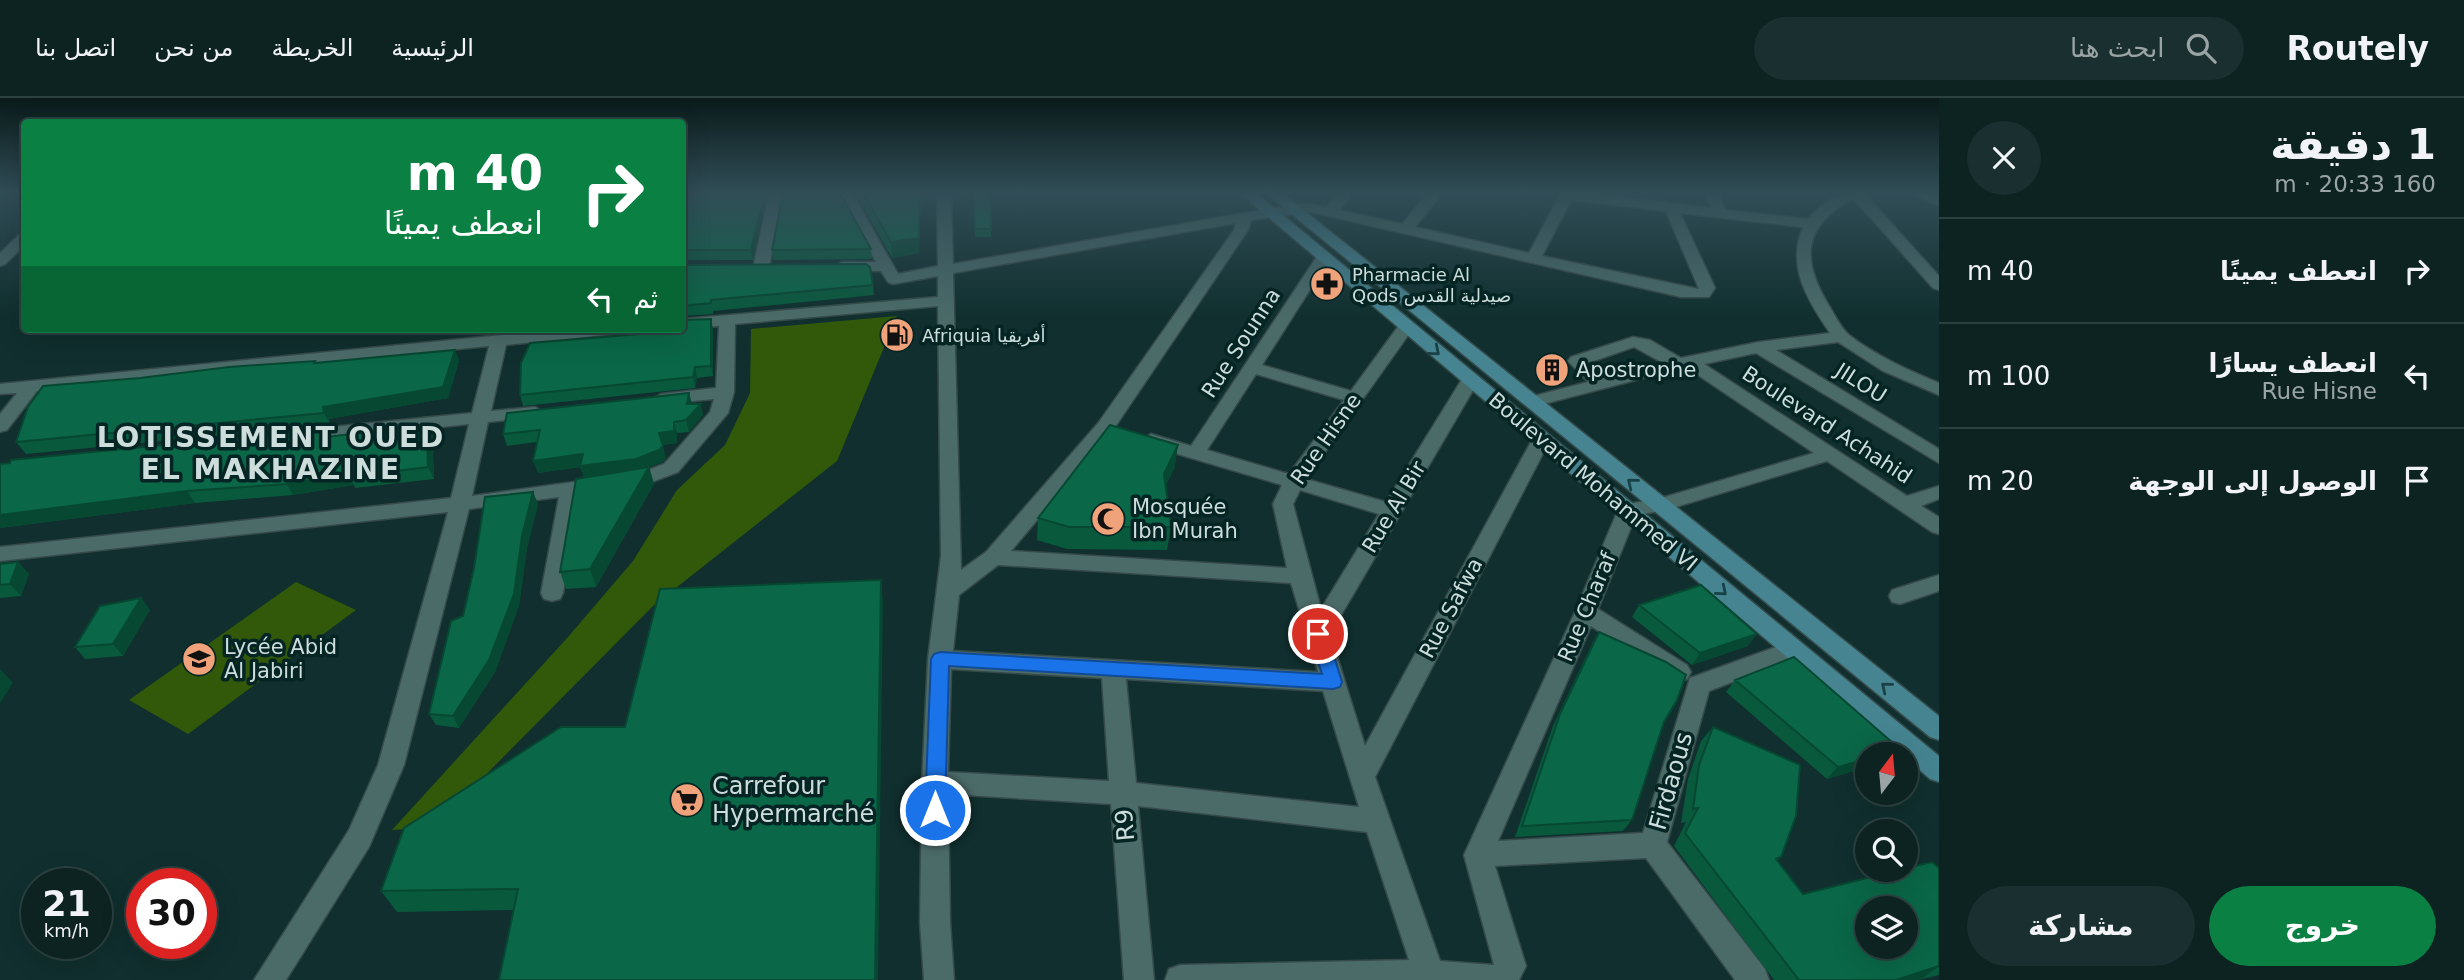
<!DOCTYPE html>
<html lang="ar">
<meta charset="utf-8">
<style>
:root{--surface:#0c2322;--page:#1a2f2f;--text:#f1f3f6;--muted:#9aa4a5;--line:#2c4040;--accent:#0b8043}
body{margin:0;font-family:"DejaVu Sans","Noto Sans Arabic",sans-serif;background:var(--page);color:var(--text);direction:rtl;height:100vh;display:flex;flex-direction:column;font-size:26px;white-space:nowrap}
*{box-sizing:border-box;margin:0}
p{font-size:23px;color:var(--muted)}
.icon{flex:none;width:38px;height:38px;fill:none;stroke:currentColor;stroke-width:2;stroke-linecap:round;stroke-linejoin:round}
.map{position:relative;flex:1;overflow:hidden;direction:ltr}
.drawer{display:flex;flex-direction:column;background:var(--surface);width:525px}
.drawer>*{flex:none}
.top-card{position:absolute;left:21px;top:21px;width:665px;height:214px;border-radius:7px;box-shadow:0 7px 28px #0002,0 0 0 2px var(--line);direction:rtl;background:#0b8043;color:#fff;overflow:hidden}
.needle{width:46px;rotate:16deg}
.buttons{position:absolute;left:1855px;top:644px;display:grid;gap:14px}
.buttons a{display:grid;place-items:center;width:63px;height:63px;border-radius:50%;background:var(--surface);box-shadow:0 7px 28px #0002,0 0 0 2px var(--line);font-size:35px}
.speed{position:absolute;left:21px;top:770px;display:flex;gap:14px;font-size:35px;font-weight:700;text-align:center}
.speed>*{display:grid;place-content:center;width:91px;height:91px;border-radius:50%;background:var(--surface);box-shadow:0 7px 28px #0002,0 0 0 2px var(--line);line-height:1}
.speed small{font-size:18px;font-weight:400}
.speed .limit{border:10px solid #d22;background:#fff;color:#111}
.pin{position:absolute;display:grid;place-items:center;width:60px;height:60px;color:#fff;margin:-30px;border:4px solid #fff;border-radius:50%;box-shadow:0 2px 7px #0007}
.me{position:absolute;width:77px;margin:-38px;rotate:0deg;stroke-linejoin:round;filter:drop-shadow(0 0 5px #0008)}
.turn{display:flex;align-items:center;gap:24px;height:147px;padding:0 28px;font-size:32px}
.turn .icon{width:91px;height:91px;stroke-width:2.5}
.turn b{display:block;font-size:49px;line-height:60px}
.then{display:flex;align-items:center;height:66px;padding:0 28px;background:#0003;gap:14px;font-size:26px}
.round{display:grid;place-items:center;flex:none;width:74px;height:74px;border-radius:37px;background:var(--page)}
.summary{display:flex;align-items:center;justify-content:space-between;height:119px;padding:0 28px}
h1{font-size:42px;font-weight:700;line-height:52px}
.primary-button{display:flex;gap:14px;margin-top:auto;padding:14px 28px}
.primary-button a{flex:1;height:80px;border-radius:42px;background:var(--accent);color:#fff;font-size:28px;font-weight:700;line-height:80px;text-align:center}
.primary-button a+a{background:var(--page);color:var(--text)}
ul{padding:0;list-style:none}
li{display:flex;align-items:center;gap:21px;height:105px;padding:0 28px;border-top:2px solid var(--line)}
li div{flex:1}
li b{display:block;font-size:26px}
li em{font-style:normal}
header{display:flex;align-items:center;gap:42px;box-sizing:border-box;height:98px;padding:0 35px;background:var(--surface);border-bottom:2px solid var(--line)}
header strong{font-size:33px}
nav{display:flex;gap:38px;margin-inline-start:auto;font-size:24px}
.search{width:490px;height:63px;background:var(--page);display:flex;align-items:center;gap:18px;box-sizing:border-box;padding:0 24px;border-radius:38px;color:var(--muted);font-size:26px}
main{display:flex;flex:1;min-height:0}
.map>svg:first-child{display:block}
.green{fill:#315909}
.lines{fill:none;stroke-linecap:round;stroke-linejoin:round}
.minor-casing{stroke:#354a49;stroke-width:3}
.major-casing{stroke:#354a49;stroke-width:3}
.minor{fill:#4b6b69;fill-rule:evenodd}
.major{fill:#468491;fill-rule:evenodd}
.wall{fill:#09593d}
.shaded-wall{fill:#074832}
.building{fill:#0a6747;stroke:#074832;stroke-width:2;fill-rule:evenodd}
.oneway{stroke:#184245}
.route{fill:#1a73e8;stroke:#114b97;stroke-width:2}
.labels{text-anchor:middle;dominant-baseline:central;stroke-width:7;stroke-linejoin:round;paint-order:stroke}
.far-poi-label{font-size:18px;fill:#ccdddc;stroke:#052524;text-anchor:start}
.street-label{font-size:21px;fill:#ccdddc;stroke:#052524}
.poi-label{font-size:21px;fill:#ccdddc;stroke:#052524;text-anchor:start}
.near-street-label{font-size:24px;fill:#ccdddc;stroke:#052524}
.near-poi-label{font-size:24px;fill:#ccdddc;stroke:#052524;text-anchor:start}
.district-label{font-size:28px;font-weight:bold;letter-spacing:2px;fill:#ccdddc;stroke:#052524}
</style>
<header>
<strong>Routely</strong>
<div class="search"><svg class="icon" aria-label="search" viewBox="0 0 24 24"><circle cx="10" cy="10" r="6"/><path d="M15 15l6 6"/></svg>ابحث هنا</div>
<nav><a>الرئيسية</a><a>الخريطة</a><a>من نحن</a><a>اتصل بنا</a></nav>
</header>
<main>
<section class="drawer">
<div class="summary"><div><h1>1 دقيقة</h1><p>160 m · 20:33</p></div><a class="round"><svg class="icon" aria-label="close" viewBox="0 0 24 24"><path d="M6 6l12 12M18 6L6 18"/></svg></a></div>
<ul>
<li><svg class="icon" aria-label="right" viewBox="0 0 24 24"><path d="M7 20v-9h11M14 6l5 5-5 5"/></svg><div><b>انعطف يمينًا</b></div><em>40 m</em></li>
<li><svg class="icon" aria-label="left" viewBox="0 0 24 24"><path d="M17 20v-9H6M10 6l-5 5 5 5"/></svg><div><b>انعطف يسارًا</b><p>Rue Hisne</p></div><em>100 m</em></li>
<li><svg class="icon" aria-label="arrive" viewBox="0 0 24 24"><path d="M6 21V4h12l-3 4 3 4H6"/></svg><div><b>الوصول إلى الوجهة</b></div><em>20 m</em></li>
</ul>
<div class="primary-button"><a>خروج</a><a>مشاركة</a></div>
</section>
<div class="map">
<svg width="1939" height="882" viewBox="0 0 1939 882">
<rect width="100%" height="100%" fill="#102f2e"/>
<path class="green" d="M897 218 837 363 653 508 434 729 392 732 568 539 633 463 677 392 725 347 750 295 751 231Z
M296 484 356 512 188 636 129 602Z"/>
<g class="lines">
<g class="minor-casing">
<path id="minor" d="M769 95H783L769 170 761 175 753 170Z
M838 95H852L898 176 938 168 937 95H951L953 166 1291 107 1311 106 1326 109 1339 95H1354L1339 112 1402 126 1428 95H1442L1415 129 1529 155 1561 95H1588L1711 110 1704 95H1718L1725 112 1808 121C1825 101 1838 95 1864 95L1939 178V192L1933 190 1853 100C1804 128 1800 159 1828 206 1835 217 1840 229 1849 237 1876 258 1908 272 1939 285V297L1883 273 1838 244 1776 252 1939 351V365L1756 255 1704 266 1907 398 1939 388V401L1921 408 1939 419V436L1932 434 1827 363 1666 412 1636 417 1598 511 1687 567 1691 574 1687 581 1679 583 1671 581 1591 528 1498 743 1643 735 1690 580 1784 546 1792 543 1800 546 1804 552 1800 558 1709 593 1667 744 1765 871 1769 882H1735L1646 760 1495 768 1526 868 1519 882H1165L1169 871 1180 867 1409 862 1367 734 1138 708 1154 882H1124L1111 706 948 696 950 824 954 882H924L920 824 922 684 928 561 941 458 938 208 735 226 734 294 728 315 678 374 644 387 579 396 563 495 560 501 552 503 544 501 541 495 559 399 469 411 404 667 369 749 286 882H254L349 732 378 667 448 414 0 463V449L451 400 469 326 302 344 293 338 302 332 472 315 489 248 37 293 7 332 0 334V316L17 295 0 296V286L564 231H623L615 236 506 247 491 313 535 309 544 314 535 319 488 324 472 398 640 375 664 366 710 314 714 301 661 306 652 301 661 296 716 290 719 228 682 231V221L938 199V178L893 186 888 184 881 173 837 172 834 169 842 164H876ZM1571 102 1666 113 1699 191 1542 158ZM1311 114 1681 199H1709L1715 190 1680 115 1803 129C1786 168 1808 203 1830 235L1759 244 1681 260 1650 242 1633 239 1571 259 1568 263 1588 284 1526 300 1523 304 1532 309 1686 269 1814 355 1658 401 1621 407 1618 412 1575 514 1464 757 1494 867 1440 863 1375 679 1550 342 1548 338H1534L1532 342 1365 648 1330 536 1479 282 1476 278H1464L1386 404 1306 381 1414 229 1406 224 1400 226 1351 293 1262 267 1330 160 1328 157H1318L1191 348 1151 336 1142 342 1144 346 1282 387 1273 406 1287 470 1011 453 1113 332 1248 132 1251 122ZM1236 125 1234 132 1099 324 986 454 961 472 953 175ZM1634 249 1663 265 1603 280 1588 265ZM1256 276 1344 302 1289 376 1207 352ZM1300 392 1379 416 1321 511 1293 406ZM998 467 1291 485 1318 574 953 553 959 497ZM951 571 1102 580 1109 683 948 674ZM1126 581 1323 593 1359 709 1136 685Z
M1910 95H1930L1939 99V108Z
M24 136V148L5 166 0 168V155L19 137Z
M1939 477V493L1900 506 1892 504 1889 498 1892 492Z"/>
</g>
<g class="major-casing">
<path id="major" d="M1240 95H1256L1939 658V684L1930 681 1906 660V656H1901Z
M1266 95H1282L1939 618V642L1930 639Z"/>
</g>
<use href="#minor" class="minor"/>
<use href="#major" class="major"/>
</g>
<path class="wall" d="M768 95 753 162H682V117Z
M855 95H921L919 155 892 160Z
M970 95H994V98H991V139H975L973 98H970Z
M871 151 872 161 773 162 772 152Z
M682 167 873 187 874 197 713 213V216L682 218Z
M713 231V278L697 280 695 290 523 308 520 297Z
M455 252 459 263 448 300 329 321 330 327 26 356 16 344 316 265Z
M689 295 691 306 703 317 689 334 677 335V345L662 347 666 360 662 364 649 369 654 386 596 489 566 491 560 474 584 380 580 369 538 375 537 344 507 348 503 336Z
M326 331 330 338 437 337 433 357 434 381 355 390 354 387 293 397 195 405 0 430V366Z
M1175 369 1165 388 1171 429 1167 452 1067 451 1037 442 1038 420Z
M538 406 527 450 519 508 495 574 459 630 436 627 429 616 463 518Z
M18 464 29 476 21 498 0 500V466Z
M141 500 150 512 123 558 85 561 75 549Z
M883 505 514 812 397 814 381 793 625 629Z
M1639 507 1748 548 1692 567 1632 519Z
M1599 534 1664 624 1632 722 1623 733 1515 739 1553 628 1592 546Z
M1735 582 1867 656V669L1827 681 1726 594Z
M1713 629 1781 759 1777 763 1803 796 1939 770V877L1918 882H1774L1674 748 1686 724 1681 725 1688 681 1701 643Z"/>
<path class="shaded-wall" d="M765 95H768L753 162 751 152Z
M920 95H921L919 155 892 160 891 144Z
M711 221 713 231V278L711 268Z
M455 252 459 263 448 300 329 321 330 327 324 315 323 309Z
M695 269 697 280 695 290 693 279Z
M689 295 692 306H687Z
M701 306 703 317 689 334 686 322Z
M674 324 677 335V345L662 347 659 335Z
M432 326 437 337 433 357 434 381 428 369 427 345Z
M1178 347 1175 369 1160 399 1164 376Z
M663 348 666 360 662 364 639 372 584 380 580 369 538 375 533 363 583 356Z
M649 369 654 386 596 489 590 471Z
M351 375 349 379 354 387 293 397 287 386Z
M187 393 195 405 0 430V417Z
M533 394 538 406 527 450 519 508 495 574 459 630 453 618 522 438Z
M18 464 29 476 21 498 10 486Z
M881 482 883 505 878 882H875Z
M141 500 150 512 123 558 113 546Z
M1757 536 1748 548 1692 567 1700 555Z
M0 571 13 585 0 605Z
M1901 652 1896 656H1885Z
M1867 661V669L1827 681 1838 669Z
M1939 868 1923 880 1918 882H1896Z"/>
<path class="building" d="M691 95H765L751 152H682V117Z
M783 95H840L871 151 772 152Z
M863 95H920L919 140 891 144Z
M973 95H991V131H975Z
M866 166 870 169 873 187 711 202V205L682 208V167Z
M711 221V268L695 269 693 279 520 297 521 265 530 245 639 236V231H682V222Z
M455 252 443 289 323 309 324 315 16 344 28 309 43 288 140 280 229 269 315 263 314 265Z
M689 295 687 306H701L686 322 674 324V333L659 335 663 348 659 352 636 361 580 368 583 356 533 363 540 332 503 336 507 315Z
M432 326 427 345 428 369 349 379 351 375 287 386 187 393 0 417V366L10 365 11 362 326 331 327 339Z
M1110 327 1178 347 1164 376 1171 429H1069L1038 420Z
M649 369 590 471 560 474 576 381Z
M533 394 522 438 514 496 489 562 453 618 429 616 451 523 463 518 474 470 485 399Z
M18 464 10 486 0 487V466Z
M881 482 875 882H499L518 791 381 793 404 730 561 629H625L660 491Z
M1701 487 1757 536 1700 555 1639 507Z
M141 500 113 546 75 549 100 508Z
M1599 534 1666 564 1686 577 1677 602 1664 624 1632 722 1522 728 1560 616Z
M1794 559 1901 652 1885 656H1867V661L1838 669 1735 582Z
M1713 629 1800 667 1796 718 1781 759 1776 761 1803 796 1899 772H1906V770L1932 764 1939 770V868L1896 882H1799L1685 735 1698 710 1693 711 1699 667ZM1867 810H1906V849H1867Z"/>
<defs><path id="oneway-chevron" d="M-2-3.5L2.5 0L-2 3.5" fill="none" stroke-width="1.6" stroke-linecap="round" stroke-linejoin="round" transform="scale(1.75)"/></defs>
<g class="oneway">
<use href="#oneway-chevron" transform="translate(1435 253) rotate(40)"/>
<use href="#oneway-chevron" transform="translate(1632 385) rotate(-141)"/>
<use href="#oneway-chevron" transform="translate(1722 493) rotate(40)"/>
<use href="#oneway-chevron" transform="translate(1886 589) rotate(-141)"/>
</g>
<linearGradient id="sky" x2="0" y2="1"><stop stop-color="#091a19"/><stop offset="0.43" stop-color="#314d57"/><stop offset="1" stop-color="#314d57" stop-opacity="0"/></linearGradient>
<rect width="1939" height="219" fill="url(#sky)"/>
<path class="route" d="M1318 530 1324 532 1327 536 1342 584 1340 589 1333 591 949 568 945 712 942 719 935 721 927 719 925 712 931 561 934 556 940 554 1322 576 1309 536 1312 532Z"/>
<defs>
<g id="pharmacy-disc" transform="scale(1.75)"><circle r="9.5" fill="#f0a27a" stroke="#052524"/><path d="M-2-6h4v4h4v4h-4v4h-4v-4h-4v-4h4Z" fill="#111"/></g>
<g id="fuel-disc" transform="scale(1.75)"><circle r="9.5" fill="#f0a27a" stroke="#052524"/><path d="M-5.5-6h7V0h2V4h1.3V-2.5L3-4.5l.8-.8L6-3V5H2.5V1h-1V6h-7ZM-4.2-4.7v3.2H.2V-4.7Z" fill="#111"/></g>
<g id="building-disc" transform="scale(1.75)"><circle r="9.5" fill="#f0a27a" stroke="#052524"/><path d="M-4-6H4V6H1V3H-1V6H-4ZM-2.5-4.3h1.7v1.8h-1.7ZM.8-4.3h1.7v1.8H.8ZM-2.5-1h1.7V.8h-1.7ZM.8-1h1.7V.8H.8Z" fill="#111"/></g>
<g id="mosque-disc" transform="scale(1.75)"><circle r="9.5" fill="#f0a27a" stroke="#052524"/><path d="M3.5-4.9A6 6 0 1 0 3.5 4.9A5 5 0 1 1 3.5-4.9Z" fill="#111"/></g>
<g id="school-disc" transform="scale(1.75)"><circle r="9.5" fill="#f0a27a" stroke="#052524"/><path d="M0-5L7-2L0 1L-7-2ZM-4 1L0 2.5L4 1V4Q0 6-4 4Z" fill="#111"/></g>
<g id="supermarket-disc" transform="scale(1.75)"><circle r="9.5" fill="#f0a27a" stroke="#052524"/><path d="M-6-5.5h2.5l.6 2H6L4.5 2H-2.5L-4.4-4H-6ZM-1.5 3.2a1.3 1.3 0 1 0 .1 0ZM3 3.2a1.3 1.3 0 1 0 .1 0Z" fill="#111"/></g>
</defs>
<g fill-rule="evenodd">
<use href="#pharmacy-disc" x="1327" y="186"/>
<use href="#fuel-disc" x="897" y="237"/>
<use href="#building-disc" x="1552" y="272"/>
<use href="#mosque-disc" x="1108" y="421"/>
<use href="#school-disc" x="199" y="561"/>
<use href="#supermarket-disc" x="687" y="702"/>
</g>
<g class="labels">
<g class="far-poi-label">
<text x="1352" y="176">Pharmacie Al<tspan x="1352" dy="21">Qods صيدلية القدس</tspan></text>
<text x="922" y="237">Afriquia أفريقيا</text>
</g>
<g class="street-label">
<text transform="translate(1241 245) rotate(-57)">Rue Sounna</text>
<text transform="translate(1861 285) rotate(32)">JILOU</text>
<text transform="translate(1827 327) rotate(33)">Boulevard Achahid</text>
<text transform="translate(1326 341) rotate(-55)">Rue Hisne</text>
<text transform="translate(1593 384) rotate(40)">Boulevard Mohammed VI</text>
<text transform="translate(1394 409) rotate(-59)">Rue Al Bir</text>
<text transform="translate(1587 509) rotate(-67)">Rue Charaf</text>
<text transform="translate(1451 510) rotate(-62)">Rue Safwa</text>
</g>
<g class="poi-label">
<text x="1576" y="272">Apostrophe</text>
<text x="1132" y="409">Mosquée<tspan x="1132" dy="24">Ibn Murah</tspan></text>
<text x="224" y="549">Lycée Abid<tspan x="224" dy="24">Al Jabiri</tspan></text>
</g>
<g class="near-street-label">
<text transform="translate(1671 683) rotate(-74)">Firdaous</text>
<text transform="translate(1125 727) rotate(-95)">R9</text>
</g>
<g class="near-poi-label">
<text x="712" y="688">Carrefour<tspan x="712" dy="28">Hypermarché</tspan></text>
</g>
<g class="district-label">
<text x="271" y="339">LOTISSEMENT OUED<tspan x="271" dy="32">EL MAKHAZINE</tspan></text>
</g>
</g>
</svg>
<div class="buttons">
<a><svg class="needle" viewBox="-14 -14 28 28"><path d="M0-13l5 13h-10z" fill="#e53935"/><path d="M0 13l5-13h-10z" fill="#9aa4a5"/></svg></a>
<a><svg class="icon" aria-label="search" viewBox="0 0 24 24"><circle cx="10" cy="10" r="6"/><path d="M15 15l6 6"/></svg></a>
<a><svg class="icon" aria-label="layers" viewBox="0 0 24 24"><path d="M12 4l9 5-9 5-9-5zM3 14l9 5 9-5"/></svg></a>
</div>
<div class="speed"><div>21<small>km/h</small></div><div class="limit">30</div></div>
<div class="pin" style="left:1318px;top:536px;background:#d93025"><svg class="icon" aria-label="arrive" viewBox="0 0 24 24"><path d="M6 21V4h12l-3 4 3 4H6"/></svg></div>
<svg class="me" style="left:935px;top:712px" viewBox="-20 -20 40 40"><circle r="17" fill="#1a73e8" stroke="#fff" stroke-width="3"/><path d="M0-11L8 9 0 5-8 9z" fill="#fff"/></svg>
<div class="top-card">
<div class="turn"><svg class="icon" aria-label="right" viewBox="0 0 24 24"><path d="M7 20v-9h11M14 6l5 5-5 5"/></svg><div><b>40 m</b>انعطف يمينًا</div></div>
<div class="then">ثم<svg class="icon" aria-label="left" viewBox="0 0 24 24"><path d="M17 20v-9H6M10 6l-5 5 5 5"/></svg></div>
</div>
</div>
</main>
